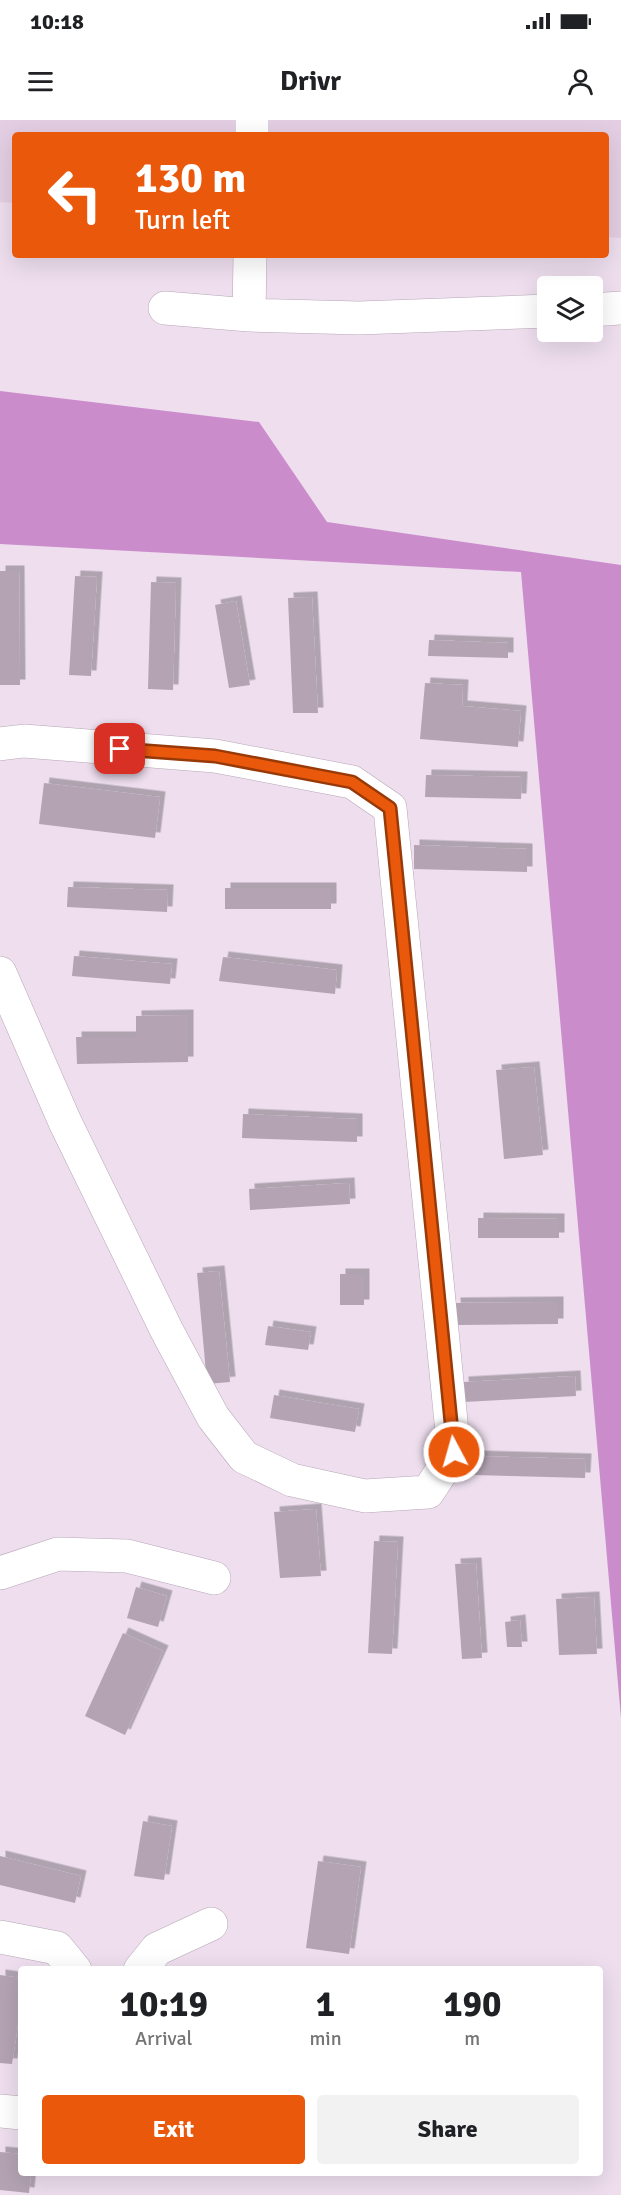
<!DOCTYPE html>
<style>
:root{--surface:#fff;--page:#f2f2f2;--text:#202124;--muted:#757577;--accent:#ea580c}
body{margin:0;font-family:Signika,sans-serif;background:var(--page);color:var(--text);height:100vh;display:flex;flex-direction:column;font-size:22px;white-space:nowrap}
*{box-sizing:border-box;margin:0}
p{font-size:20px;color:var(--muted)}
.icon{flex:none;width:33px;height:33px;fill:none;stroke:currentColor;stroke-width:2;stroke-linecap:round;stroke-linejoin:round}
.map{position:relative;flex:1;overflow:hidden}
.details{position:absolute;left:18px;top:1846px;width:585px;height:210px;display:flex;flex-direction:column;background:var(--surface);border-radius:6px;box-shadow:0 6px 24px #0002}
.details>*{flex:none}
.banner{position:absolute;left:12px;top:12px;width:597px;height:126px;border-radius:6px;box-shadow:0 6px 24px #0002;background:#ea580c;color:#fff;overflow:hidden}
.fabs{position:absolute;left:537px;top:156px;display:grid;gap:12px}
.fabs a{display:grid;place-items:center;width:66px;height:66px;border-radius:6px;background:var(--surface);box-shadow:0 6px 24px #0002;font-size:30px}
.pin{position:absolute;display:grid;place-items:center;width:51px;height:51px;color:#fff;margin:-26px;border-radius:12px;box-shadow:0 3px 9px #0006}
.me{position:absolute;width:66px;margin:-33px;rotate:354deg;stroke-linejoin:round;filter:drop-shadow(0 0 4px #0008)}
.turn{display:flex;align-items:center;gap:21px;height:126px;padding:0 24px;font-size:27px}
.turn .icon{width:78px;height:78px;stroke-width:2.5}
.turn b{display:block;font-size:42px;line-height:51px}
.eta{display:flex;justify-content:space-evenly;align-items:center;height:102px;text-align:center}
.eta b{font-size:36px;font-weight:800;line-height:42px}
.cta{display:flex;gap:12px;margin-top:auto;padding:12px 24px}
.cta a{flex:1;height:69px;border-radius:6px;background:var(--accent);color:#fff;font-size:24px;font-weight:800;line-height:69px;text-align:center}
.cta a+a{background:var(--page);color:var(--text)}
.status{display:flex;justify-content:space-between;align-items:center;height:42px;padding:0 30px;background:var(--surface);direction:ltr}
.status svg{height:16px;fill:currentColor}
header{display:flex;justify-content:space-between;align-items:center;height:78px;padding:0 24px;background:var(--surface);font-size:27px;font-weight:800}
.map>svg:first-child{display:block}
.built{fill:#e4cee3}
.forest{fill:#cb8ccc}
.building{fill:#b4a4b3;filter:url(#shadow)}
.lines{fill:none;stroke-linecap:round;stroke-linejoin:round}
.minor-casing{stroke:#b6a7b6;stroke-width:34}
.minor{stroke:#fff;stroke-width:33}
.route-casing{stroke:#983908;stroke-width:15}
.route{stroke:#ea580c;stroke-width:10}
</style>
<div class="status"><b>10:18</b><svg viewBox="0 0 49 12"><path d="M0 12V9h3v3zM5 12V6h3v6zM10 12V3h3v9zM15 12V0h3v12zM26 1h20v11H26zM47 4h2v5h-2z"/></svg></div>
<header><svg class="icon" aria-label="menu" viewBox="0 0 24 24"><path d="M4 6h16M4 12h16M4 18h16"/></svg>Drivr<svg class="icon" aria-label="person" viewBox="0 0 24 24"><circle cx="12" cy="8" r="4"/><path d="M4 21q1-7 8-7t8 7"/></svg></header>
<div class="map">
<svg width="621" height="2075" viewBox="0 0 621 2075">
<defs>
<filter id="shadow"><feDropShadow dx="5.5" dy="-5.5" stdDeviation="0" flood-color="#0004"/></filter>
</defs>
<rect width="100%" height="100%" fill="#eedeee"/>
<path class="built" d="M0 0H621V118L606 117V15H15V83L0 82Z"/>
<path class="forest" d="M0 271 259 302 327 402 621 445V1598L521 452 0 424Z"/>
<path class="building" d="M0 451H19L20 565H0Z
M75 456 97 457 91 556 69 555Z
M151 462 176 463 173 570 148 569Z
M312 477 318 593H293L288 478Z
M236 481 250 565 229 568 215 485Z
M429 520 508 523V538L428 536Z
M425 563 463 565 462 586 521 591 518 627 420 619Z
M426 655 522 657 521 679 425 677Z
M44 663 160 677 155 718 39 704Z
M414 725 527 729V752L414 749Z
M68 767 168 770 167 792 67 787Z
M225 768H331V789H225Z
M74 836 172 844 170 864 72 856Z
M223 837 337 850 335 874 219 861Z
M188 895V942L77 944 76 917H136V896Z
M534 947 543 1035 504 1039 496 950Z
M243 994 357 999V1022L242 1018Z
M349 1063 350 1084 250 1090 249 1069Z
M478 1098 559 1099V1118H478Z
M219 1151 230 1262 207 1264 197 1153Z
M340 1154H364V1185H340Z
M558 1182V1204L456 1205 455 1183Z
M268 1206 311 1212 308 1230 265 1225Z
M575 1256 576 1276 464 1282 463 1262Z
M274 1275 359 1289 355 1312 270 1298Z
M474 1336 586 1339 585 1358 474 1355Z
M316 1389 321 1456 280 1458 274 1392Z
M374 1421 398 1422 392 1534 368 1533Z
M476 1443 482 1538 462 1539 455 1444Z
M136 1467 167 1476 158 1507 127 1498Z
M594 1477 597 1534 559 1535 556 1479Z
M520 1500 522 1527H507L505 1502Z
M123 1513 163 1531 125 1615 85 1596Z
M143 1701 172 1706 164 1760 134 1756Z
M0 1736 81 1756 75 1783 0 1765Z
M318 1741 361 1747 349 1834 306 1828Z
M0 1855 21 1858V1884L12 1944 0 1943Z
M0 2032 21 2034V2054H31L29 2073 0 2070Z"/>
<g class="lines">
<g class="minor-casing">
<path id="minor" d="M252 15V0
M165 188 249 195 359 198 548 191
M592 190 621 188
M249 195 250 135
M0 624 24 621 215 636 352 662 390 688 454 1332 428 1372 365 1376 292 1360 244 1337 213 1297 167 1211 65 1002 0 853
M0 1453 58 1434 127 1436 214 1458
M0 1817 57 1828 75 1850
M140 1850 157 1829 211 1804
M0 1991 21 1993"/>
</g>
<use href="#minor" class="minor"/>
</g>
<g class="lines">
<g class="route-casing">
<path id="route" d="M120 629 215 636 352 662 390 688 454 1332"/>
</g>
<use href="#route" class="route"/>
</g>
</svg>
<div class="fabs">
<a><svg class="icon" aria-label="layers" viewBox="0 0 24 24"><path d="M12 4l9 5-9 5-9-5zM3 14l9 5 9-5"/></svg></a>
</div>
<div class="pin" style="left:120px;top:629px;background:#d93025"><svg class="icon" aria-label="arrive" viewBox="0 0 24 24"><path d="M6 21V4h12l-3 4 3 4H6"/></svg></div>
<svg class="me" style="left:454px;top:1332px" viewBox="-20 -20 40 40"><circle r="17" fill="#ea580c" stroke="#fff" stroke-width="3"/><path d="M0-11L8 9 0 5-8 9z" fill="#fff"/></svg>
<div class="banner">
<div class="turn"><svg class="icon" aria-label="left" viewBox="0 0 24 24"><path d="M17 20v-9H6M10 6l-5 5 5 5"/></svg><div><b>130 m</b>Turn left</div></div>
</div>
<section class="details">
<div class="eta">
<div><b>10:19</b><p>Arrival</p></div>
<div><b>1</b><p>min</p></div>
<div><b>190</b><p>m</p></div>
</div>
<div class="cta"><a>Exit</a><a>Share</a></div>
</section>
</div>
